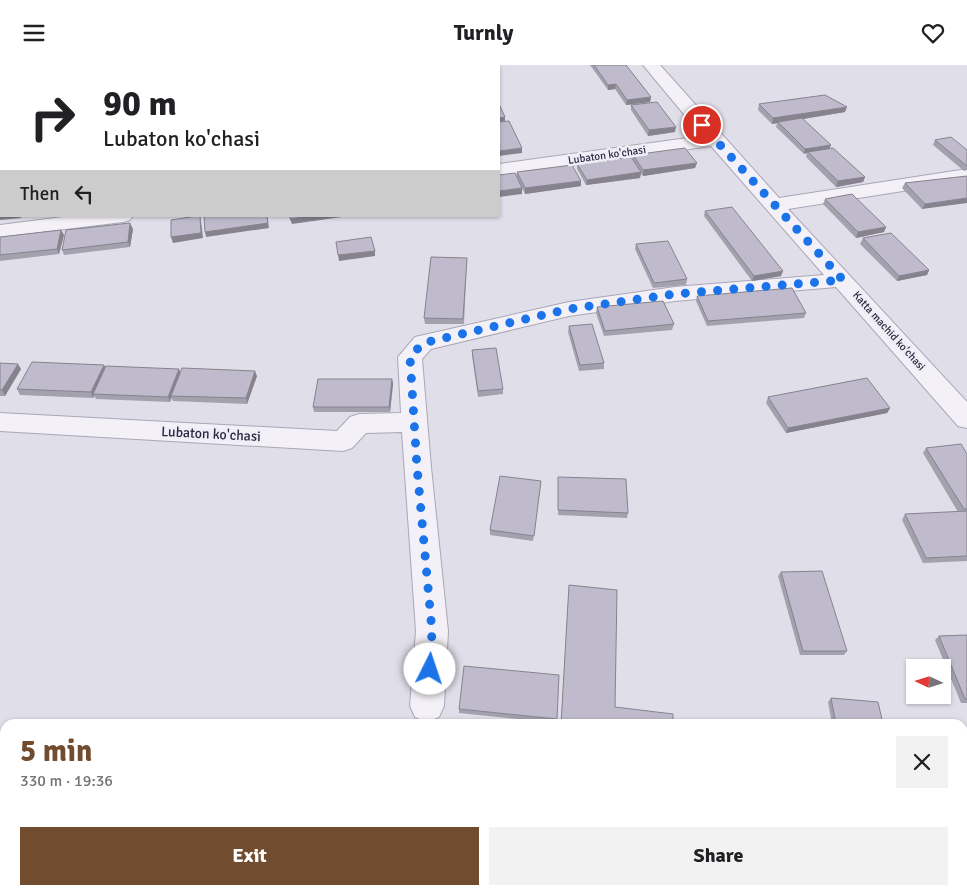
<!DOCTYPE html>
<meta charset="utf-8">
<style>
:root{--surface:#fff;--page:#f2f2f2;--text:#202124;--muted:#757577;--accent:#724c2e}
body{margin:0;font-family:Signika,sans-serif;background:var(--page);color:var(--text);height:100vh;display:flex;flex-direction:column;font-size:19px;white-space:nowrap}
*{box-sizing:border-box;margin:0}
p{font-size:16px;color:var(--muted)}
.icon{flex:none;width:28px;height:28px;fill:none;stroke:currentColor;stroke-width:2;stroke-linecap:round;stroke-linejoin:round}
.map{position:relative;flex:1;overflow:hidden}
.panel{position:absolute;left:0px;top:654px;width:968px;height:176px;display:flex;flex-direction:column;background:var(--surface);border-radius:15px 15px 0 0;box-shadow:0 1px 4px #0004}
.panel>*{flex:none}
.guide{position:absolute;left:0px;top:0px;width:500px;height:152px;box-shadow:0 1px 4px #0004;background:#fff;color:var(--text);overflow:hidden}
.needle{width:32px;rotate:274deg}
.buttons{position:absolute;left:906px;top:594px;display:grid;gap:10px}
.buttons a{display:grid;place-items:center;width:45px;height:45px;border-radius:0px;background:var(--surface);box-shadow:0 1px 4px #0004;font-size:25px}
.pin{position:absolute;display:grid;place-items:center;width:42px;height:42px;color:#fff;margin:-21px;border:2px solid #fff;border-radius:50%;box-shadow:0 1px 5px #0007}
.me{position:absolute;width:55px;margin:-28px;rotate:4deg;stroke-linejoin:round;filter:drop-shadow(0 0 4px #0008)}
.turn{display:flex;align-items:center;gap:18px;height:105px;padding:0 20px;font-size:22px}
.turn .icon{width:65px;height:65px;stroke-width:2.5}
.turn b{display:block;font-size:35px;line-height:42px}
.then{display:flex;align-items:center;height:48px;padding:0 20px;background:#0003;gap:10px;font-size:19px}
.round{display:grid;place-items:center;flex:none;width:52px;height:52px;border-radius:0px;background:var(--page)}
.overview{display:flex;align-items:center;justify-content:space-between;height:85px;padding:0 20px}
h1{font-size:30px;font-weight:700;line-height:38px;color:var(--accent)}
.action{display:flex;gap:10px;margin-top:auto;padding:10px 20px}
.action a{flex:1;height:58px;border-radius:0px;background:var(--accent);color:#fff;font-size:20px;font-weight:700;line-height:58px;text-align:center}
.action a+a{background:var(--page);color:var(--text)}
header{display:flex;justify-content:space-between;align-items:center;height:65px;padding:0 20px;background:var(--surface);font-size:22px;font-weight:700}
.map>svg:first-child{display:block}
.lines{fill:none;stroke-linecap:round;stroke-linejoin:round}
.minor-casing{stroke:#aaa7b7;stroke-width:2}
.minor{fill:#f3f1f7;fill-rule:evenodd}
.wall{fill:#a4a1af}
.shaded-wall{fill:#86838f}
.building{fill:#bfbbcc;stroke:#86838f}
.route{stroke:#1a73e8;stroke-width:9;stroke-dasharray:0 16.2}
.labels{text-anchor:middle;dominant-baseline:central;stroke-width:5;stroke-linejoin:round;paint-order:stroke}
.far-street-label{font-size:11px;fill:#2d2641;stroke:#efeef6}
.street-label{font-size:14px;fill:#2d2641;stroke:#efeef6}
</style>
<header><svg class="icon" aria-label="menu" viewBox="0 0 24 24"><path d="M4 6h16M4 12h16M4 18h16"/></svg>Turnly<svg class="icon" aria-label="heart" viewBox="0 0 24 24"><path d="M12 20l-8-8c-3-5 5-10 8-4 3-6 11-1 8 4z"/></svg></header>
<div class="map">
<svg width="967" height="829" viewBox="0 0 967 829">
<rect width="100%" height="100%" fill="#e0dee9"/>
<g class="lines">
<g class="minor-casing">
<path id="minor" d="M3 0H19V1H3Z
M213 0H229V1H213Z
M420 0H436V1H420Z
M643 0H660L779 133 967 104V116L788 144 967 337V363L958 361 836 222 675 236 569 251 431 284 422 294 431 402 448 566 444 641 439 652 427 657 415 652 410 641 416 566 402 367 366 368 352 383 343 386 0 366V348L337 366 350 352 359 349 401 348 398 292 415 272 569 237 675 222 824 210 711 81 499 111V99L702 71Z
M71 151H133L130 155 123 157 0 172V160Z"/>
</g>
<use href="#minor" class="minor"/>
</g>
<path class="wall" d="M590 0H626L651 32 650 37 626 40 615 24 608 25Z
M759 39 845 47 803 54 829 84 865 112 863 117 836 122 806 92 807 88 804 89 776 62 777 58 772 59 758 45Z
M631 40 675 67 648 71 631 45Z
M935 75 967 85V105L964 106 933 80Z
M633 90 695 103 643 111 641 109 640 113 586 120 577 104V99L632 94Z
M517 107 581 116V121L525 129 520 120 522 129 517 112Z
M967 111 922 144 902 123 905 118Z
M825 134 886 162 884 167 856 173 823 139Z
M705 146 781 211 752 216 704 151Z
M133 164 130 182 64 190 62 185Z
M61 165 64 170 59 189 0 196V172Z
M863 173 929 205 927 210 897 216 860 179Z
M636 179 687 214 686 220 653 223 635 184Z
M467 193 464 259H425L424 253Z
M697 231 806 248 804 253 707 261 696 236Z
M597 242 674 259 672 265 604 271 596 248Z
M569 261 604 298V304L579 306 568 267Z
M472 285 503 324V329L478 332 472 290Z
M0 298 21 304 5 331H0Z
M106 303 180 308 257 311 247 339 173 336 171 333 170 337 96 334 94 331 93 333 20 330 17 324Z
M392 314 393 319 390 347H314L313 342Z
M768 332 890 343 887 348 786 368 766 338Z
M926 383 967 389V496L923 498 902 455 905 449 958 447 923 388Z
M558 412 628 448 627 453 558 450Z
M541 416 533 476 490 470V465Z
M781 507 847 586 844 590H800L778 511Z
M569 520 615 642 673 659H561Z
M967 570V638H961L935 575 939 571Z
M831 633 883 659H832L828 637Z
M459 644 557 654 556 658 459 648Z"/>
<path class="shaded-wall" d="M616 19 615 24 608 25V20Z
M651 32 650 37 626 40 627 35Z
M847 42 845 47 772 59 773 53Z
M505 52V57L499 58V53Z
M676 62 675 67 648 71 649 65Z
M831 80 829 85 808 87 807 88 804 89 805 84Z
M522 83V88L499 91V86Z
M697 98 695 103 643 111V105Z
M641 107 640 113 586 120 587 115Z
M865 112 863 117 836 122 838 116Z
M581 116V121L525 129V123Z
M522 123V129L499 132V126Z
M967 133V138L922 144 925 139Z
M0 150H1V151H22L21 153 0 155Z
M200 151 201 156 203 173 173 178 171 172Z
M267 151 269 163 206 172 205 167Z
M309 151H349L292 159 290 154Z
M130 158 133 164 130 182 128 177Z
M886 162 884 167 856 173 858 167Z
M61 165 64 170 59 189 57 184Z
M375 186V191L339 196 338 190Z
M929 205 927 210 897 216 899 211Z
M783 206 781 211 752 216 754 211Z
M18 299 21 304 5 331 2 325Z
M104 300 107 305 93 329 94 331 93 333 91 327Z
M179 304 181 309 171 331V333L170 337 168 332Z
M255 306 257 311 247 339 246 333Z
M392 314 393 319 390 347 389 342Z
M890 343 887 348 786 368 788 363Z"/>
<path class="building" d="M39 0H55V1H29Z
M173 0H199V1H173Z
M241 0H265L253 1H241Z
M383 0H409L410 1H384Z
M453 0H479L469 1H454Z
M594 0H626L651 32 627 35 616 19 608 20Z
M825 30 847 42 773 53 759 39Z
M657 37 676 62 649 65 631 40Z
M499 39 505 52 499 53Z
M802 53 831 80 805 84 778 57Z
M509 56 522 83 499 86V57Z
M951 72 967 85V101L935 75Z
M685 83 697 98 643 105 633 90Z
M833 83 865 112 838 116 808 87Z
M631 92 641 107 587 115 577 99Z
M1 100V113L0 114V104Z
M572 100 581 116 525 123 517 107Z
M515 108 522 123 499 126V110Z
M967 111V133L925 139 905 118Z
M0 118H1V150H0Z
M852 129 886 162 858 167 825 134Z
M732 142 783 206 754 211 705 146Z
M197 151H200L201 168 171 172V155Z
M204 151H267L268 158 205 167Z
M290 151H309L290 154Z
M130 158 128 177 62 185 66 165Z
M61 165 57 184 0 190V172Z
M891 168 929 205 899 211 863 173Z
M371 172 375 186 338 190 336 177Z
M668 176 687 214 654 218 636 179Z
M431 192 467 193 463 254 424 253Z
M792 223 806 248 708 256 697 231Z
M663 236 674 259 605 266 597 242Z
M592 259 604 298 580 300 569 261Z
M496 283 503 324 478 326 472 285Z
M32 297 104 300 91 327 17 324Z
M0 298 18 299 2 325H0Z
M106 301 179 304 168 332 93 329Z
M182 303 255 306 246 333 171 331Z
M867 313 890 343 788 363 768 332Z
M318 314H392L389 342H313Z
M961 379 967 389V444H964L926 383Z
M500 411 541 416 534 471 490 465Z
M558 412 626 414 628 448 558 445Z
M967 446V491L926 493 905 449Z
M822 506 847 586H803L781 507Z
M569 520 617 525 615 642 673 649V659H561Z
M967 570V634H965L939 571Z
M464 601 559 610 557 654 459 644Z
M831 633 878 637 883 659H836Z"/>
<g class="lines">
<path class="route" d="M430 604 432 566 417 402 410 292 423 278 569 244 675 229 843 215 702 60"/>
</g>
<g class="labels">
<g class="far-street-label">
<text transform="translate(607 90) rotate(-8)">Lubaton ko'chasi</text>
<text transform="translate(889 266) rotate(48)">Katta machid ko'chasi</text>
</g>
<g class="street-label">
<text transform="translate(211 369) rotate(3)">Lubaton ko'chasi</text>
</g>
</g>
</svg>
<div class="buttons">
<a><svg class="needle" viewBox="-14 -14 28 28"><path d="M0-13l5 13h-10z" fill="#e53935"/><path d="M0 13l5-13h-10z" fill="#757577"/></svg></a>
</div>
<div class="pin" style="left:702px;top:60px;background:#d93025"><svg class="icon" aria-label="arrive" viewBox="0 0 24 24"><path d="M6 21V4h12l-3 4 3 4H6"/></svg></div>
<svg class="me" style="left:430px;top:604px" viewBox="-20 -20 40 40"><circle r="19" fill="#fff"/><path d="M0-13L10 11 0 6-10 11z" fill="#1a73e8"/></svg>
<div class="guide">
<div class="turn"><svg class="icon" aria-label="right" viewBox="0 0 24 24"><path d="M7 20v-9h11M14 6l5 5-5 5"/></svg><div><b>90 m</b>Lubaton ko'chasi</div></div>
<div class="then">Then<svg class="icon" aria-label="left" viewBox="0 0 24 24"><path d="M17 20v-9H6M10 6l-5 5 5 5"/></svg></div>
</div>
<section class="panel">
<div class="overview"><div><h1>5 min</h1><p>330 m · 19:36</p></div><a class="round"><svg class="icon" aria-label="close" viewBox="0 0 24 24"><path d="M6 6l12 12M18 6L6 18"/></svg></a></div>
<div class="action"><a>Exit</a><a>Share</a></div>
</section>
</div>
